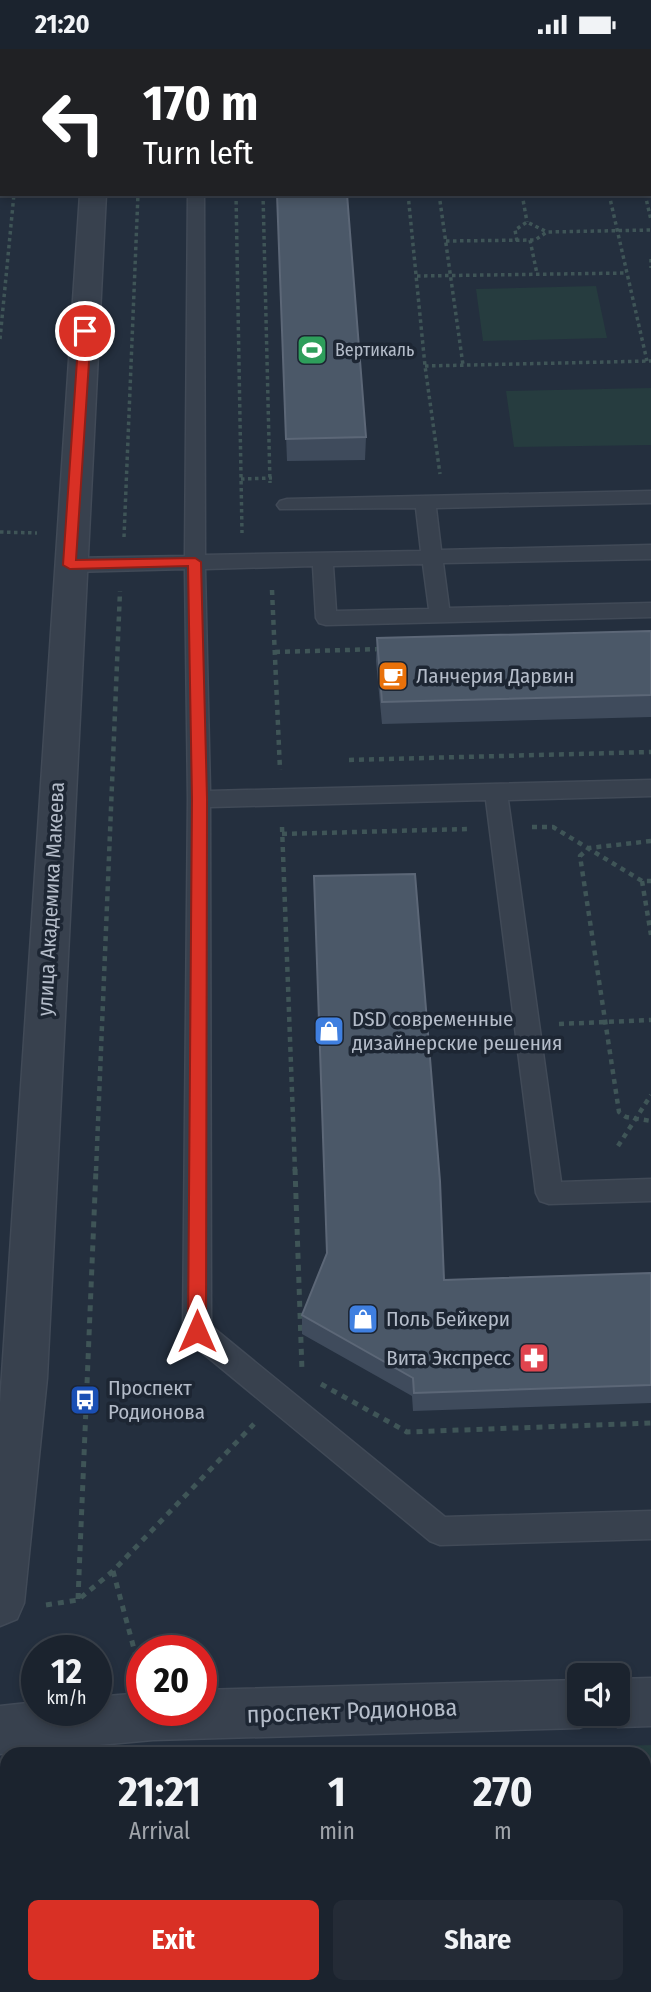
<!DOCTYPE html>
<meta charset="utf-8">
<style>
:root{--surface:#1b232e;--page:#242b36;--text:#f1f3f6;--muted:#a0a4aa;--line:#39404a;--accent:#d93025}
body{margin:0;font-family:"Fira Sans Condensed",sans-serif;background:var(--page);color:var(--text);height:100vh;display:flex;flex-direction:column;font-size:26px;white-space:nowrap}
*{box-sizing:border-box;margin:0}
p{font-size:23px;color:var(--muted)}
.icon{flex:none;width:38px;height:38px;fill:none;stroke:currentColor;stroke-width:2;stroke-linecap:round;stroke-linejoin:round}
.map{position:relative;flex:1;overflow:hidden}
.details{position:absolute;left:0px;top:1698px;width:651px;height:247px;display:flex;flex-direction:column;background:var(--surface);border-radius:21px 21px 0 0;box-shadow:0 4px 10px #0003,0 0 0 2px var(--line)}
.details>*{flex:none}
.top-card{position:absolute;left:0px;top:0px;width:651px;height:147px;box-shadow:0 4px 10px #0003,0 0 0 2px var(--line);background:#202124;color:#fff;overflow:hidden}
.tools{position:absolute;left:567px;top:1614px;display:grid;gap:14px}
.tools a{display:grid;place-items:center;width:63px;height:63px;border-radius:10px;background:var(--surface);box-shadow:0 4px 10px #0003,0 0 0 2px var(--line);font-size:35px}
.speed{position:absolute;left:21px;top:1586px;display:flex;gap:14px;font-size:35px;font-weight:700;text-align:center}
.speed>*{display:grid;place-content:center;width:91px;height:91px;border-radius:50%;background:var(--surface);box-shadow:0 4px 10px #0003,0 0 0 2px var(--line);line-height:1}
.speed small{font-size:18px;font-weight:400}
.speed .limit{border:10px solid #d22;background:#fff;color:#111}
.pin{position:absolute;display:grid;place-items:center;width:60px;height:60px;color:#fff;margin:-30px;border:4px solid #fff;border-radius:50%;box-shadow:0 2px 7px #0007}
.me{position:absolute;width:77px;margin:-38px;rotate:0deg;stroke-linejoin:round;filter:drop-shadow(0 0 5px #0008)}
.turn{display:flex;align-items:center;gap:24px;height:147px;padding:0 28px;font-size:32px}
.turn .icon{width:91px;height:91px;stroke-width:2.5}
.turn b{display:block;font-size:49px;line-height:60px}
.eta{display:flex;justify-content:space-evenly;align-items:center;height:119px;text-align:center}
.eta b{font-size:42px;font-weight:700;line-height:49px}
.button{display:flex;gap:14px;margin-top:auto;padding:14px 28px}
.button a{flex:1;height:80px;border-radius:10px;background:var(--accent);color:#fff;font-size:28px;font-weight:700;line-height:80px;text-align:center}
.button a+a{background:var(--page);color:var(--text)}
.status{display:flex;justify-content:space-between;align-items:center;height:49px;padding:0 35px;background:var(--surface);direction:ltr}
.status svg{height:19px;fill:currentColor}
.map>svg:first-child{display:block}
.green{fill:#263c3f}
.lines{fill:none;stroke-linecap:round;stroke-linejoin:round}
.service-casing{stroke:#414a57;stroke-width:3}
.tertiary-casing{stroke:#414a57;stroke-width:3}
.path-far2{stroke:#3f5557;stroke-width:3.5;stroke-dasharray:3.5 3.5;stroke-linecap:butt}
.path-far1{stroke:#3f5557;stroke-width:4.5;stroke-dasharray:5 5;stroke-linecap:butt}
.path{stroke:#3f5557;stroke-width:5;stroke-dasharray:6 6;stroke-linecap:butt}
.service{fill:#38414e;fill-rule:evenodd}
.tertiary{fill:#38414e;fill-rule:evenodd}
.wall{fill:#3f4b5c}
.building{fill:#4b5868;stroke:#5c6777;stroke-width:2}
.route{fill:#d93025;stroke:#8d1f18;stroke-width:2}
.labels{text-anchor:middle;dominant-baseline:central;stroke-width:7;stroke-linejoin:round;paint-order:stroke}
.far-poi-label{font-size:18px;fill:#b4bcc9;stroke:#1d2633;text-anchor:start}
.poi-label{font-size:21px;fill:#b4bcc9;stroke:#1d2633;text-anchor:start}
.street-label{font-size:21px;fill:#b4bcc9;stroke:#1d2633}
.near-street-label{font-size:24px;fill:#b4bcc9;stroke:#1d2633}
</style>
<div class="status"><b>21:20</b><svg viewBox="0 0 49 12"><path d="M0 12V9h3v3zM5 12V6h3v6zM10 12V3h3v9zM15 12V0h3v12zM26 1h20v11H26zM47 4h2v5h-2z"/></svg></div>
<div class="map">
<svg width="651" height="1943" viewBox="0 0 651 1943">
<rect width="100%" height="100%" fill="#242f3e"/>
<path class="green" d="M596 237 607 289 483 292 476 240Z
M651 339V396L514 398 506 342Z
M651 1696V1872H644V1704H426Z"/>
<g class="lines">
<g class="service-casing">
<path id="service" d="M189 0H205V2H189Z
M566 0H651V5L649 2H564Z
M649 29H651V39H649Z
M649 76H651V86H649Z
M188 145H204L205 506 421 502 416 459 280 460 277 456 280 452 287 450 651 442V454L436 459 441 501 651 496V510L443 514 449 559 651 554V568L326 576 319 574 316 569 313 517 205 520 210 742 651 731V747L508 751 561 1133 651 1130V1152L549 1155 540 1152 536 1144 486 751 210 758 211 1277 445 1468 651 1462V1490L440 1496 430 1492 187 1291 183 1282 188 750 185 520 70 523 63 521 60 516 63 511 70 509 185 507ZM423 515 429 560 336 562 333 517Z"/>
</g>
<g class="tertiary-casing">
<path id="tertiary" d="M91 0H115V2H91Z
M80 145H106L47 1329 24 1554 17 1570 0 1577V1355Z
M651 1629V1677L618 1678 601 1671 599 1666 596 1672 579 1679 153 1691 0 1705V1657L37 1653V1661H96V1648L142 1644V1661H201V1641L579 1631V1664H618V1630Z"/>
</g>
<path class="path-far2" d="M152 2 167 1
M236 145 242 484
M263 145 270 434
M408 145 425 317 440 425
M439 145 463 316
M522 145 527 173
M609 145 647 312
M645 145 651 171
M530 191 537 225
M446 192 535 191 547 183 651 181
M517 192 515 181 527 173 547 183
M651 210V219
M417 227 627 224
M0 290 14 145
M425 317 651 312
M241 430 272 429
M0 483 37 484
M124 488 138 145"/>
<path class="path-far1" d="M272 541 280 721
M275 603 382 600
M349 711 651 703
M282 778 295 1122
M532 778H553L642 832H651
M282 785 467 780
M651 792 589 799 580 807 619 1063 626 1068 651 1072
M642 832 651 886
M559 975 651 971
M618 1097 651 1046
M96 1122 120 542"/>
<path class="path" d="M295 1120 302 1322
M321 1335 407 1383 651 1374
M113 1522 140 1622
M78 1550 96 1120
M46 1556 78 1551 113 1522 254 1375
M153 1937V1943"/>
<use href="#service" class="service"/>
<use href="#tertiary" class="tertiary"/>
</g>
<path class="wall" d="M277 145 366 388 365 411 287 412Z
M651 582V668L382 675 376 612 377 589Z
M314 827 444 1231 651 1224V1354L413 1362 412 1347 302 1285V1266L327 1206Z"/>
<path class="building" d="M277 145H347L366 388 286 390Z
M651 582V646L382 653 377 589Z
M415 825 440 1132 444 1231 651 1224V1336L414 1344 413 1329 302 1266 327 1204 314 827Z"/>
<path class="route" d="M85 278 91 282 76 511 195 509 201 513 207 750 206 1282 204 1288 197 1290 191 1288 188 1282 192 750 188 517 70 520 63 516 79 282Z"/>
<defs>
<g id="stadium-square" transform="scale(1.575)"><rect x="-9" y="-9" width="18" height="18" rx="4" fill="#2e9e5b" stroke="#1d2633"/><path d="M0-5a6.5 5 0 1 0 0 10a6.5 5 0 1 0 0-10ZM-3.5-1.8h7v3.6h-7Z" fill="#fff"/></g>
<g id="cafe-square" transform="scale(1.575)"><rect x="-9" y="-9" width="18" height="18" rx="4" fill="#e8710a" stroke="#1d2633"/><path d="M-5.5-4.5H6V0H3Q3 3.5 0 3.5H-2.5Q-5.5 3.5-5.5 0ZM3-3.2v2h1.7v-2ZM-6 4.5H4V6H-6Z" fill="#fff"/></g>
<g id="shop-square" transform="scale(1.575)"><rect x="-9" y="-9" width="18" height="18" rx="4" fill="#3f7fe0" stroke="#1d2633"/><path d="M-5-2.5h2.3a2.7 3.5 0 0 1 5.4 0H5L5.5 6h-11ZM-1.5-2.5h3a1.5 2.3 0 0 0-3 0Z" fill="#fff"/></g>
<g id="pharmacy-square" transform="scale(1.575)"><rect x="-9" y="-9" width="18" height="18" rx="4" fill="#e0444e" stroke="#1d2633"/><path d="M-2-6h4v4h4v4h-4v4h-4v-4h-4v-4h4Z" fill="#fff"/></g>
<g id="bus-square" transform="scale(1.575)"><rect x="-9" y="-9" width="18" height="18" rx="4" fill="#1a4fb4" stroke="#1d2633"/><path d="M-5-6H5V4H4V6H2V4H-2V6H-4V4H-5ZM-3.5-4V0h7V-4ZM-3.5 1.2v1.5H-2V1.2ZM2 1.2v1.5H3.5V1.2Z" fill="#fff"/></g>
</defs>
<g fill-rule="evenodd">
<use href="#stadium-square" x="312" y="301"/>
<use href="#cafe-square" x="393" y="627"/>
<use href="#shop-square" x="329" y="982"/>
<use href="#shop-square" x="363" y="1270"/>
<use href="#pharmacy-square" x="534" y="1309"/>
<use href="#bus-square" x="85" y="1351"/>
</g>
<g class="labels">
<g class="far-poi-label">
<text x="335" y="301">Вертикаль</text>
</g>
<g class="poi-label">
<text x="416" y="627">Ланчерия Дарвин</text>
<text x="352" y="970">DSD современные<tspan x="352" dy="24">дизайнерские решения</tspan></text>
<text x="386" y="1270">Поль Бейкери</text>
<text x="511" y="1309" text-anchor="end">Вита Экспресс</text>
<text x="108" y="1339">Проспект<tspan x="108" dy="24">Родионова</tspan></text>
</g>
<g class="street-label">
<text transform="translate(51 850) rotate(-87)">улица Академика Макеева</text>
</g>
<g class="near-street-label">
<text transform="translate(352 1662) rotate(-2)">проспект Родионова</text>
</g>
</g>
</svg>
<div class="tools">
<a><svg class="icon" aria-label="sound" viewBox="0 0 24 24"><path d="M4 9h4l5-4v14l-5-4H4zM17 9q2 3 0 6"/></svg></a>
</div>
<div class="speed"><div>12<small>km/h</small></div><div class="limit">20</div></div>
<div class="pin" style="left:85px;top:282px;background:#d93025"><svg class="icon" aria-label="arrive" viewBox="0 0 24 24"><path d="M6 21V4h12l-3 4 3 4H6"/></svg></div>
<svg class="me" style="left:197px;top:1282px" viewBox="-20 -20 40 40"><path d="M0-17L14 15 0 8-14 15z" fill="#d93025" stroke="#fff" stroke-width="4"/></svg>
<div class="top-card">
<div class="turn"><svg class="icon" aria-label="left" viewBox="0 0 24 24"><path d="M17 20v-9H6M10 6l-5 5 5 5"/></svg><div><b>170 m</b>Turn left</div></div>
</div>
<section class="details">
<div class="eta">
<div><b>21:21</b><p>Arrival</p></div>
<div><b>1</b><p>min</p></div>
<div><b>270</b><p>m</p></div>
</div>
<div class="button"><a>Exit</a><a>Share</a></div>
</section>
</div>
